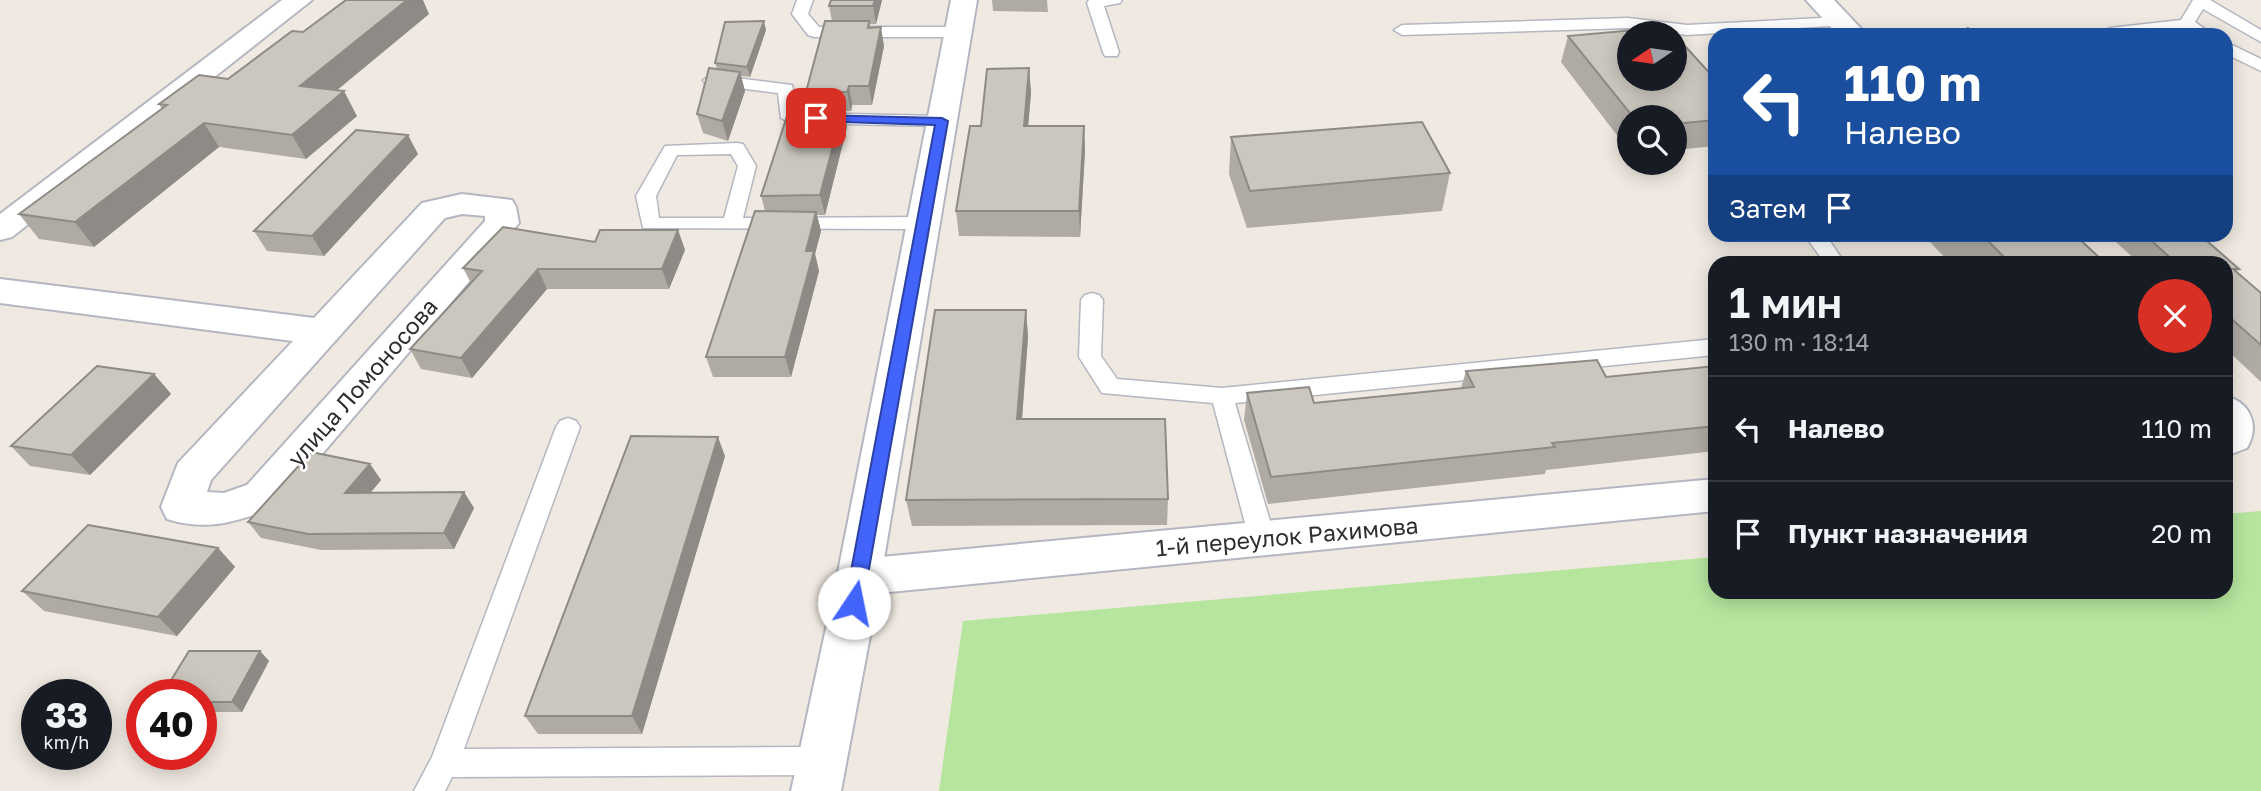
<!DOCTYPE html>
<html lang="ru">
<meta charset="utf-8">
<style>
:root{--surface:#171b24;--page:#20242c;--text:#f1f3f6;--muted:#9ea1a6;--line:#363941}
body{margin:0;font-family:"Golos Text",sans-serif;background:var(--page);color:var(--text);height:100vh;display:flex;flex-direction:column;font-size:26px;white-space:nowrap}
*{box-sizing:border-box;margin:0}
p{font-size:23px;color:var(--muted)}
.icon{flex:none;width:38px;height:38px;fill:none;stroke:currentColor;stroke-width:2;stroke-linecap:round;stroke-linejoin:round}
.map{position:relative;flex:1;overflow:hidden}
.side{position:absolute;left:1708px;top:256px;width:525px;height:343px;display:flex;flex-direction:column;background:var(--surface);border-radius:21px;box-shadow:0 4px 18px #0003}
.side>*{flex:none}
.top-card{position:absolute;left:1708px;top:28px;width:525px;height:214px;border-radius:21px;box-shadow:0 4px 18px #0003;background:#1a4fa0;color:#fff;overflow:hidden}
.needle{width:46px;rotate:257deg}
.controls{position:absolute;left:1617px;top:21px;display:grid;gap:14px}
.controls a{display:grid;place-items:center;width:70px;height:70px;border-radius:50%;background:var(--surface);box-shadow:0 4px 18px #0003;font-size:35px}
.speed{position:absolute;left:21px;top:679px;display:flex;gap:14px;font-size:35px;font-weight:700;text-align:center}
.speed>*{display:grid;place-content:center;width:91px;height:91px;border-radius:50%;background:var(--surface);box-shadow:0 4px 18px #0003;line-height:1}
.speed small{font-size:18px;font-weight:400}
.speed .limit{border:10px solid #d22;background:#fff;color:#111}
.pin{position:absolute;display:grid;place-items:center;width:60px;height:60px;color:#fff;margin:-30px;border-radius:14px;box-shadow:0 4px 10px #0006}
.me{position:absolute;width:77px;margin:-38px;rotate:11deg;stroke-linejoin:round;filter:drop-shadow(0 0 5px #0008)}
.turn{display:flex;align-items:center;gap:24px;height:147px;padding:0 21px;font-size:32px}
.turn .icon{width:91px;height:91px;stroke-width:2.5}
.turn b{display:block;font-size:49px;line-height:60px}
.then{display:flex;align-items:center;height:66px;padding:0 21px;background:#0003;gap:14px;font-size:26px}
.round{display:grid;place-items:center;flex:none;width:74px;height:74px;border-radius:37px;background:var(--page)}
.overview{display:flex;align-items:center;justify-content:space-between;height:119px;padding:0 21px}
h1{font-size:42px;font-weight:600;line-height:52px}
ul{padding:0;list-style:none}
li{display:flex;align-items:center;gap:21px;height:105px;padding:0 21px;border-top:2px solid var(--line)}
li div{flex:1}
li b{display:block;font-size:26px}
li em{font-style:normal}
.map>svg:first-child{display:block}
.green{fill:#b6e59e}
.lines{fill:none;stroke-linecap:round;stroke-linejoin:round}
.service-casing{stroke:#b4b7c1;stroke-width:3}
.minor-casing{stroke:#b4b7c1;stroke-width:4}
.tertiary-casing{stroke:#b4b7c1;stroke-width:4}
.service{fill:#fff;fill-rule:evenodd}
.minor{fill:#fff;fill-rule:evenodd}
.tertiary{fill:#fff;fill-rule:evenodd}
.wall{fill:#afaba4}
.shaded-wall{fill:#8e8b86}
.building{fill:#cbc7bf;stroke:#8e8b86;stroke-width:2}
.route{fill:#4264fb;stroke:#2b41a3;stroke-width:2}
.labels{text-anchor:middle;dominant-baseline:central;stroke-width:5;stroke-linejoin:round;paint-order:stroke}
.street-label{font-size:23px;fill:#2e2e2e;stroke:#fff}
</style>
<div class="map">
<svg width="2261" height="791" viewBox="0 0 2261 791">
<rect width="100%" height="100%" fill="#efe9e1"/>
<path class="green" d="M2261 511V791H939L963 621 1715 557V592H2226V514Z"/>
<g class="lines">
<g class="service-casing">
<path id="service" d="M797 0H813L808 14 819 27H958L966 32 958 37H814L808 35 792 14Z
M1089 0H1122L1120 3 1104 6 1119 52 1117 56H1105L1103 52 1087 3Z
M2193 0H2210L2261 30V42L2203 9 2195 22 2213 35H2193L2183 29 2134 35 2102 33 2110 28 2181 20Z
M1840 17 1848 22 1846 25 1687 35 1628 28 1402 35 1394 30 1402 25 1628 18 1687 25Z
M2226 42 2261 59V71L2226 54Z
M712 75 792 85 798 113 942 116 951 121 942 126 790 123 781 118 778 93 706 84 703 80Z
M737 143 743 144 756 166 743 218 923 217 930 219 933 223 930 227 923 229 643 228 636 196 665 146ZM731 154 738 166 724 218H659L656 196 677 155Z
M1804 234H1825L1844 262H1824Z
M1092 293 1099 295 1103 300 1101 356 1117 379 1222 388 1715 339V355L1235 403 1275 538 1271 545 1262 548 1253 545 1249 538 1213 403 1102 393 1079 357 1081 300 1085 295Z
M568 418 576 421 580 427 464 749 821 747 831 751 836 761 831 771 821 775 452 777 445 791H414L432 757 556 427 560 421Z"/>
</g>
<g class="minor-casing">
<path id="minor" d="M282 0H312L12 237 0 240V214Z
M1806 0H1834L1867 35H1838Z
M462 194 512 200 516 207 519 223 277 507C236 521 210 532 167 519L161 507 178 463 293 341 0 303V279L314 318 422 203ZM462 214 485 216V221L247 485 224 493 207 492 211 480 445 218Z
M2226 396C2251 403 2260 426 2247 448L2226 456Z
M1715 479V511L859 595 843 590 837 577 843 564 859 559Z"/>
</g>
<g class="tertiary-casing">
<path id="tertiary" d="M951 0H977L881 577 841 791H791L837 577Z"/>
</g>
<use href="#service" class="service"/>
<use href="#minor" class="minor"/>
<use href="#tertiary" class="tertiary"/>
</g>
<path class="wall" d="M831 0H882L876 24H870L871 27 884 46 872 105H852L851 111H844L847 127 825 215H817L821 231 815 254 819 271 791 377H713L706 357 765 211 761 196 799 116 809 107 806 92 832 21 829 6Z
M992 0H1047L1048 12 993 11Z
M429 14 337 90 357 116 306 159 219 147 94 247 39 239 19 214 162 109 159 104 228 79 303 32Z
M766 30 750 77 741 76 745 91 728 141 703 133 697 114 717 69 715 63Z
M1568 36 1715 79V146L1675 150V117H1629V151L1561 62Z
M1029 68 1031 93 1028 126H1084L1085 151 1080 237 959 236 956 211 981 126Z
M1231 137 1450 173 1442 211 1247 228 1229 174Z
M418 154 324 256 267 251 254 231Z
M678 230 685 250 669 289H547L472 378 421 369 410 349 471 283 463 268 595 242Z
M1935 234H2074L2104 262H1949L1930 242Z
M2107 234H2199L2239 269 2236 272 2261 293V382L2226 349V262H2138Z
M1026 310 1028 337 1022 419 1168 499 1167 525 912 526 906 500Z
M1715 366V451L1546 470 1545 474 1268 504 1244 420 1247 393 1314 403 1461 388 1466 371 1606 377Z
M154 374 171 394 90 475 30 466 11 446Z
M725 456 642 734H538L525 716Z
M370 464 381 480 371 492H464L474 508 454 549 321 550 261 538 248 522Z
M218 548 235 567 177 636 44 611 22 591Z
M260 651 269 661 242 712H201V695Z"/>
<path class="shaded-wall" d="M407 0H423L429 14 313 110 300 86Z
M875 0H882L876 24 873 6Z
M764 21 766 30 750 77 747 67Z
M881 27 884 46 872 105 869 86Z
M1029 68 1031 93 1026 151 1024 126Z
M740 72 745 91 728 141 722 121Z
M849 86 852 105 851 111 847 92Z
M344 91 357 116 306 159 292 135Z
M843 108 847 127 825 215 820 195Z
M204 123 219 147 94 247 75 222Z
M1084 126 1085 151 1080 237 1079 211Z
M408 135 418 154 324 256 312 236Z
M816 212 821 231 815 254 819 271 791 377 785 357 806 251Z
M678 230 685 250 669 289 662 269Z
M538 269 547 289 472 378 461 358Z
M1026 310 1028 337 1020 446 1017 419Z
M154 374 171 394 90 475 71 455Z
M718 437 725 456 642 734 632 716Z
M370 464 381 480 357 509 345 493Z
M464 492 474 508 454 549 444 533Z
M218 548 235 567 177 636 158 617Z
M260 651 269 661 242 712 232 702Z"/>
<path class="building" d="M346 0H407L300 86 344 91 292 135 204 123 75 222 19 214 167 105 159 104 199 75 228 79 292 31 303 32Z
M831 0H875L873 6H829Z
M764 21 747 67 715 63 725 22Z
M825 21H869L868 28 881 27 869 86H849L847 92H806Z
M1668 27 1673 33H1629V79H1675V35L1715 79V120L1675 124V117H1633L1568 36Z
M1968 28 1976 35H1962Z
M709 68 740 72 722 121 697 114Z
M1029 68 1024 126H1084L1079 211H956L970 126H981L987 69Z
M802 107 843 108 820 195 761 196 787 116H799Z
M1422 122 1450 173 1250 191 1231 137Z
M356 130 408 135 312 236 254 231Z
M755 211 816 212 806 251H814L785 357H706Z
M503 227 595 242 600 230H678L662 269H538L461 358 410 349 482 271 463 268Z
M1981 234H2074L2104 262H2009Z
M2144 234H2199L2239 269H2233L2261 293V345L2226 314V262H2175Z
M935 310H1026L1017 419H1165L1168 499 906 500Z
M1597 360 1606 377 1715 366V426L1552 443 1555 447 1271 477 1247 393 1309 387 1314 403 1474 387 1466 371Z
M97 366 154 374 71 455 11 446Z
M631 436 718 437 632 716H525Z
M311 452 370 464 345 493 464 492 444 533 308 534 248 522Z
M88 525 218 548 158 617 22 591Z
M189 651H260L232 702H201V695H162Z"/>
<path class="route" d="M816 115 942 118 948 121 863 603 860 609 854 611 847 609 845 603 935 125 811 121 809 118Z"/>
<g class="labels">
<g class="street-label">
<text transform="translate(362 382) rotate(-49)">улица Ломоносова</text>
<text transform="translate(1287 536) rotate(-5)">1-й переулок Рахимова</text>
</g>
</g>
</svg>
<div class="controls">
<a><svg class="needle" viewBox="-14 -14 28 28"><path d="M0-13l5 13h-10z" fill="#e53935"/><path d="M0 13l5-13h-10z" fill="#9ea1a6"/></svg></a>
<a><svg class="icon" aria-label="search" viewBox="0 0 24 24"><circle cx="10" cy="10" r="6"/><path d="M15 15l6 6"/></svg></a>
</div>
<div class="speed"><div>33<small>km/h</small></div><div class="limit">40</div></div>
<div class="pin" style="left:816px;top:118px;background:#d93025"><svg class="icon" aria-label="arrive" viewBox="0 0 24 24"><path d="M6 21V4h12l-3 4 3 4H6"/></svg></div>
<svg class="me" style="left:854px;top:603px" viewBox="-20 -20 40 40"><circle r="19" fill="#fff"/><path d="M0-13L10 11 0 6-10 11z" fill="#4264fb"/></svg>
<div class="top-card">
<div class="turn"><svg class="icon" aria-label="left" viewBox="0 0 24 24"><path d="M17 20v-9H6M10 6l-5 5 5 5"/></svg><div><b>110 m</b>Налево</div></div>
<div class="then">Затем<svg class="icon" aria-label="arrive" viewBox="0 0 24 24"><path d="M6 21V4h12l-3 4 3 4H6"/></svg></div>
</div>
<section class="side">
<div class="overview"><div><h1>1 мин</h1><p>130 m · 18:14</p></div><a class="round" style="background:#d93025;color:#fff"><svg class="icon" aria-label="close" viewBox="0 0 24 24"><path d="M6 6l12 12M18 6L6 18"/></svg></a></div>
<ul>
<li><svg class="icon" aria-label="left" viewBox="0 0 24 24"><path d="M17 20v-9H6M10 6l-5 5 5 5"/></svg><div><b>Налево</b></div><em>110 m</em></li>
<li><svg class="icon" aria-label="arrive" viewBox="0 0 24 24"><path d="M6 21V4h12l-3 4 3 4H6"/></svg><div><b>Пункт назначения</b></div><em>20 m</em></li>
</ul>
</section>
</div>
